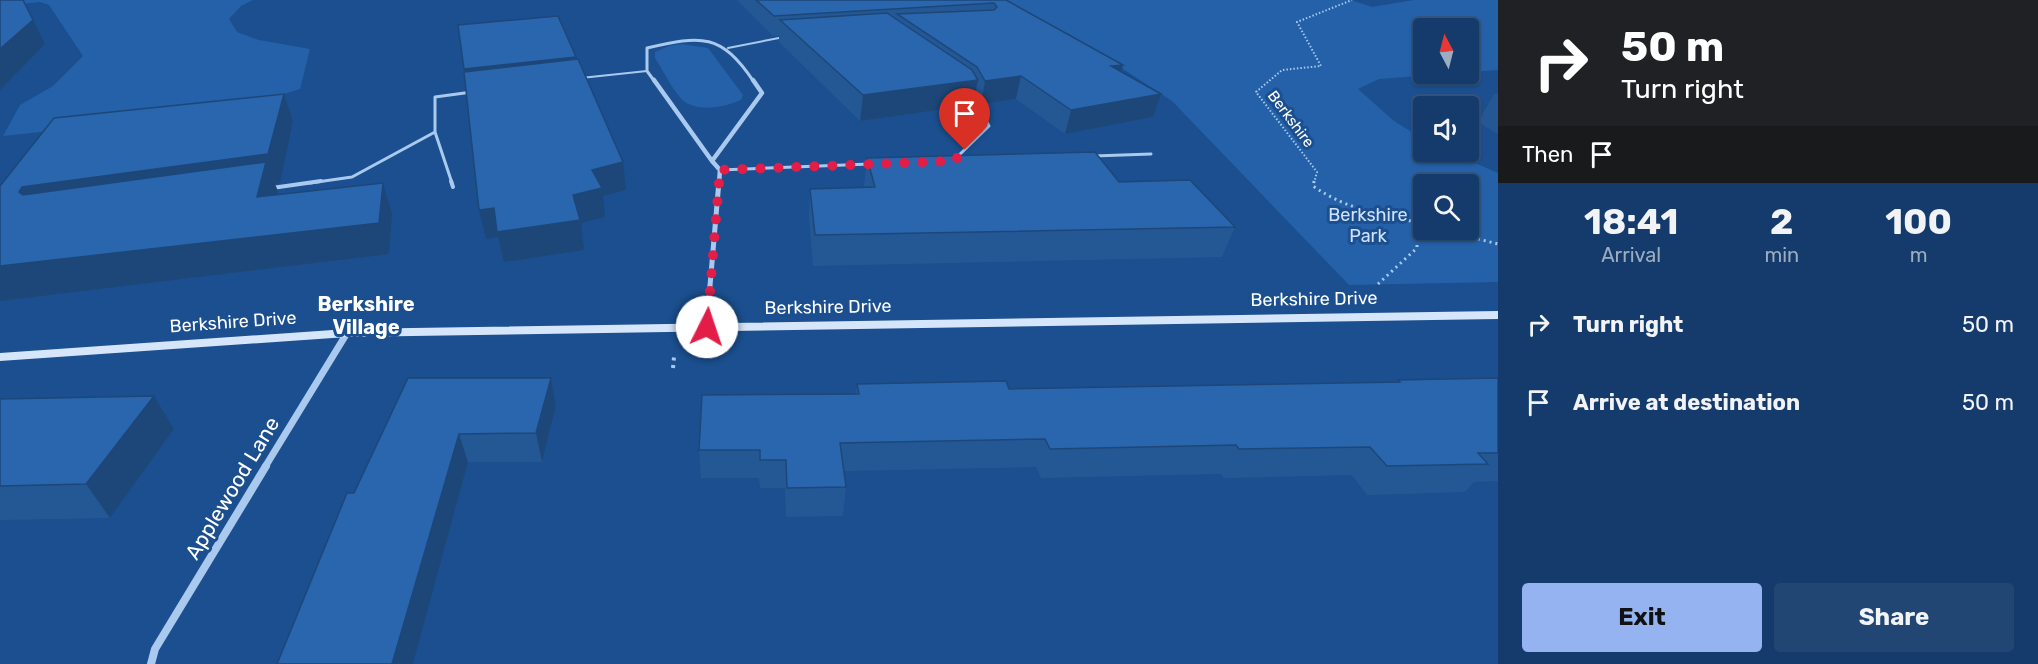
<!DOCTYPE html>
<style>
:root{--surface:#143b6b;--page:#214673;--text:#f1f3f6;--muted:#9dadc1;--line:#33557e;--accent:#95b2f1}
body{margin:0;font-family:Rubik,sans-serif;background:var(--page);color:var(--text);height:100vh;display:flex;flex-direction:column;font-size:22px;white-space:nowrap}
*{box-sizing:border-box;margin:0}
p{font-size:20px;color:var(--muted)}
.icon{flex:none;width:33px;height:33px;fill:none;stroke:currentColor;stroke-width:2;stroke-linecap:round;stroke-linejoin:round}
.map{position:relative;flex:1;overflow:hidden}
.sheet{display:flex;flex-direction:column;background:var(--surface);width:540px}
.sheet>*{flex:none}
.banner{background:#202124;color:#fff;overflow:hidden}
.needle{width:39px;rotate:353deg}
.fabs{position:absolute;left:1413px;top:18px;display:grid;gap:12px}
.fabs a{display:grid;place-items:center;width:66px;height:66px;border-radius:6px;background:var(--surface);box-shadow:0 2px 4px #0004,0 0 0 2px var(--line);font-size:30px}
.pin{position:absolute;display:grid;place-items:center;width:51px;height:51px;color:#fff;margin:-62px -26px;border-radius:50% 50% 50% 0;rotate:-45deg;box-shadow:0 0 6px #0007}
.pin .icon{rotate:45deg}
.me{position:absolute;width:66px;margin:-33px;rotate:4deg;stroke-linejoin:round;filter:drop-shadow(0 0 4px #0008)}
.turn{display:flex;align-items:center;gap:21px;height:126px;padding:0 24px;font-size:27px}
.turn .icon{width:78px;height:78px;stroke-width:2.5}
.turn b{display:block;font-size:42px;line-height:51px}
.then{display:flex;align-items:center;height:57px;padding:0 24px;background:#0003;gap:12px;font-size:22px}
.eta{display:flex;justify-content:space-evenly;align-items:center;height:102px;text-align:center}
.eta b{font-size:36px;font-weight:700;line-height:42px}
.primary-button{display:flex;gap:12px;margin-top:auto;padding:12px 24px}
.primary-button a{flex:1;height:69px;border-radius:6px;background:var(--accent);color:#111;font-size:24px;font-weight:700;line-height:69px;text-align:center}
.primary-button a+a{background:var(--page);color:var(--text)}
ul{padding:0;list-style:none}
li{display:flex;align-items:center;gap:18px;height:78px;padding:0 24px}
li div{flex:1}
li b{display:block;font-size:22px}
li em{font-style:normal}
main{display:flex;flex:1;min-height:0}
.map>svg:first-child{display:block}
.green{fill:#2461a8;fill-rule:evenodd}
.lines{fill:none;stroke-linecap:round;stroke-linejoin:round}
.path-far2{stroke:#a9c9ee;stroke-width:2;stroke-dasharray:1.5 2;stroke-linecap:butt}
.path-far1{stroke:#a9c9ee;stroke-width:3;stroke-dasharray:2 4;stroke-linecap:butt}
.path{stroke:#a9c9ee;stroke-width:4;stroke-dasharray:3 4.5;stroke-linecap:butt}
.lane-far2{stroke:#a9c9ee;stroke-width:2}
.lane-far1{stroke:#a9c9ee;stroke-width:3}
.lane{stroke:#a9c9ee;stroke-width:4}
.street-far4{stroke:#a9c9ee;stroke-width:3}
.street-far3{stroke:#a9c9ee;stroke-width:4.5}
.street-far2{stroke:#a9c9ee;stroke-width:5}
.street-far1{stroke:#a9c9ee;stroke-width:7}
.street{stroke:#a9c9ee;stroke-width:8}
.secondary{fill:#d6e6fa;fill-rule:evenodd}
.wall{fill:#245895}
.shaded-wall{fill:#1d4779}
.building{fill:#2a66ad;stroke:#1d4779;stroke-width:1.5}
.route{stroke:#e11d48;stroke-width:10;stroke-dasharray:0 18}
.labels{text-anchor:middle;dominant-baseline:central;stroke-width:6;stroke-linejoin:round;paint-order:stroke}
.far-street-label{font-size:15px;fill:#fff;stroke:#1b4f8f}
.park-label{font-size:18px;fill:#cfe3fa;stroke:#1b4f8f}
.street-label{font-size:18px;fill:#fff;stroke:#1b4f8f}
.neighbourhood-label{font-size:20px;font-weight:bold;fill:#fff;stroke:#1b4f8f}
.near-street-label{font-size:21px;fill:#fff;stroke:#1b4f8f}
</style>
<main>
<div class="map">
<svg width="1498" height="664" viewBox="0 0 1498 664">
<rect width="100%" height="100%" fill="#1b4f8f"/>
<path class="green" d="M0 0H253L241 6 229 19 237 32 259 40 310 49 300 89 224 113 3 136 20 105 53 86 83 56 49 5 40 2 0 6Z
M1000 0H1351L1372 7 1414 0H1498V70L1469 72 1468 28H1424V74H1444L1379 79 1358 89 1394 121 1423 139 1424 152H1450L1498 173V282L1349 285 1172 101 1071 35ZM1424 184H1468V230H1424Z
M681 44 708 48 743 95 741 100C725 107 700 112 685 102 675 95 663 70 655 58V52L669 46Z"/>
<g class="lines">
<path class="path-far2" d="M1314 183 1317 172 1256 92 1282 70 1321 66 1297 22 1352 0"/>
<path class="path-far1" d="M1314 181 1313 186C1349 211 1382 214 1424 224
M1443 230 1498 244
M1378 284 1417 248V223"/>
<path class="path" d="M673 368 674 357"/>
<path class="lane-far2" d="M728 48 784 37
M581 78 647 71"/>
<path class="lane-far1" d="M1094 156 1151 154
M955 159 989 126 973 96
M720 170 870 164
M310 183 352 177 435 132
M452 183 435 132V97L472 92"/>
<path class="lane" d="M451 181 453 187
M272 188 321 181"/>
<path class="street-far4" d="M655 82 647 71V48C702 35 721 33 754 82"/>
<path class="street-far3" d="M654 80 712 161
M712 161 720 170 719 183
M712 161 762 93 753 80"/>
<path class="street-far2" d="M708 309 719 181"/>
<path class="street-far1" d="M707 327 709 308
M265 467 347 333"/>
<path class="street" d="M151 664 155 649 266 466"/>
<path class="secondary" d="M1498 311V319L347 337 0 361V353L347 329Z"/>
</g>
<path class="wall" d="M737 0H1006L1123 65 1121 72 1153 117 1065 134 1016 99 981 104 975 93 973 105 860 121 779 42V36H773Z
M1494 94H1498V134L1478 122Z
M867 158 1119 182 1235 227 1222 257 813 266 809 218 810 189 864 187Z
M551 378 556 406 542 462H468L413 664H277L354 493Z
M1498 378V481L1474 482 1465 492 1367 495 1352 475 1224 478 1221 474 1041 478 1036 467 844 471 846 487 843 516 786 517 785 488H760L759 478H701L699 450 856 394 857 384 1009 389 1396 382 1398 380Z
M154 396 174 429 110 518 0 520V399Z"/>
<path class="shaded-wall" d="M33 20 45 44 0 90V49Z
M576 57 578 76 469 89 464 69Z
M1123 65 1117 87 1111 66Z
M1021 76 1016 99 981 104 985 81Z
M978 80 973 105 860 121 863 95Z
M284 94 293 121 280 183 275 184 278 191 270 227 40 217 19 192 22 187Z
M1161 94 1153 117 1065 134 1071 110Z
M623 162 626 190 603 196 605 217 581 223 584 250 504 262 498 237 486 239 479 210 573 195 592 170Z
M383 183 392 214 389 254 0 301V266Z
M551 378 556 406 542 462 536 433Z
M154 396 174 429 110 518 86 484Z
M459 434 468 462 413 664H392Z"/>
<path class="building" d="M0 0H23L33 20 0 49Z
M756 0H1006L1123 65 1111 66 1161 94 1071 110 1021 76 985 81 977 67 897 14 994 10 997 7 994 3 774 16Z
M887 13 972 70 978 80 863 95 780 20Z
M558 16 576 57 464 69 458 25Z
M578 59 623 162 592 170 602 188 573 195 580 220 497 232 494 208 479 210 464 72Z
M284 94 268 154 22 187 19 192 23 195 266 162 257 197 383 183 379 223 0 266V186L54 118Z
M1095 152 1119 182 1190 180 1235 227 815 235 810 189 875 187 867 158Z
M408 378H551L536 433 459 434 392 664H277L347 493H354Z
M1498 378V453H1478L1488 464 1387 466 1370 447 1239 449 1236 445 1050 449 1045 439 840 443 846 487 787 488 786 460H760V450H699L702 395 859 394 857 384 1006 381 1009 389 1400 382 1398 380Z
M154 396 86 484 0 486V399Z"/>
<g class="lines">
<path class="route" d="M707 327 720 170 954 161 965 150"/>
</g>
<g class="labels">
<g class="far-street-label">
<text transform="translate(1291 119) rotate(53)">Berkshire</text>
</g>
<g class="park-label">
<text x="1368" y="215">Berkshire<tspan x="1368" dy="21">Park</tspan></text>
</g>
<g class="street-label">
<text transform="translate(1314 299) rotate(-1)">Berkshire Drive</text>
<text transform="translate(828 307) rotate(-1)">Berkshire Drive</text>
<text transform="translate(233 322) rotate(-4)">Berkshire Drive</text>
</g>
<g class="neighbourhood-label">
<text x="366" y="304">Berkshire<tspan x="366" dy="23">Village</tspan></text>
</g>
<g class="near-street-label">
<text transform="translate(232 488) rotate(-59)">Applewood Lane</text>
</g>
</g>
</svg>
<div class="fabs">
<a><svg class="needle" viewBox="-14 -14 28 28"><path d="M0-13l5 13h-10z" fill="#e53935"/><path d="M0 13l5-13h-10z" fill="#9dadc1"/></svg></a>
<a><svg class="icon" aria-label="sound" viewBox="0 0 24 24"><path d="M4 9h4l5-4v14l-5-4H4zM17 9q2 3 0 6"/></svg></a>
<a><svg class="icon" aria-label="search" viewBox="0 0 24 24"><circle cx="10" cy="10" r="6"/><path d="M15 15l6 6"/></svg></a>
</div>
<div class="pin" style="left:965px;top:150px;background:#d93025"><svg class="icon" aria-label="arrive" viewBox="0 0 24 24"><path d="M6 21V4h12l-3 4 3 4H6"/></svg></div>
<svg class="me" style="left:707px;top:327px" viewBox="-20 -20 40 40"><circle r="19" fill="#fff"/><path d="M0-13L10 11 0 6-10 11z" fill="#e11d48"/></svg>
</div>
<section class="sheet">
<div class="banner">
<div class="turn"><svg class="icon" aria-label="right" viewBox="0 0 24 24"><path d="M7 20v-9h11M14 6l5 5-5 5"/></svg><div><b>50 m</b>Turn right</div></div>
<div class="then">Then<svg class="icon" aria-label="arrive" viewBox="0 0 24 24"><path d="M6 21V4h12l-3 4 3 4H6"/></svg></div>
</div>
<div class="eta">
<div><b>18:41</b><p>Arrival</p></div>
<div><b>2</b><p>min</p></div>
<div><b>100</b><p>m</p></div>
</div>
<ul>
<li><svg class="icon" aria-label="right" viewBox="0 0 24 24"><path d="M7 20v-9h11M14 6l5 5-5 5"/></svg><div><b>Turn right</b></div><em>50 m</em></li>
<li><svg class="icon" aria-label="arrive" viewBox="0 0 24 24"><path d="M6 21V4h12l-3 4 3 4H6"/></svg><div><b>Arrive at destination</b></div><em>50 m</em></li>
</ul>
<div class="primary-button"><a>Exit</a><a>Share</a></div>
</section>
</main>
